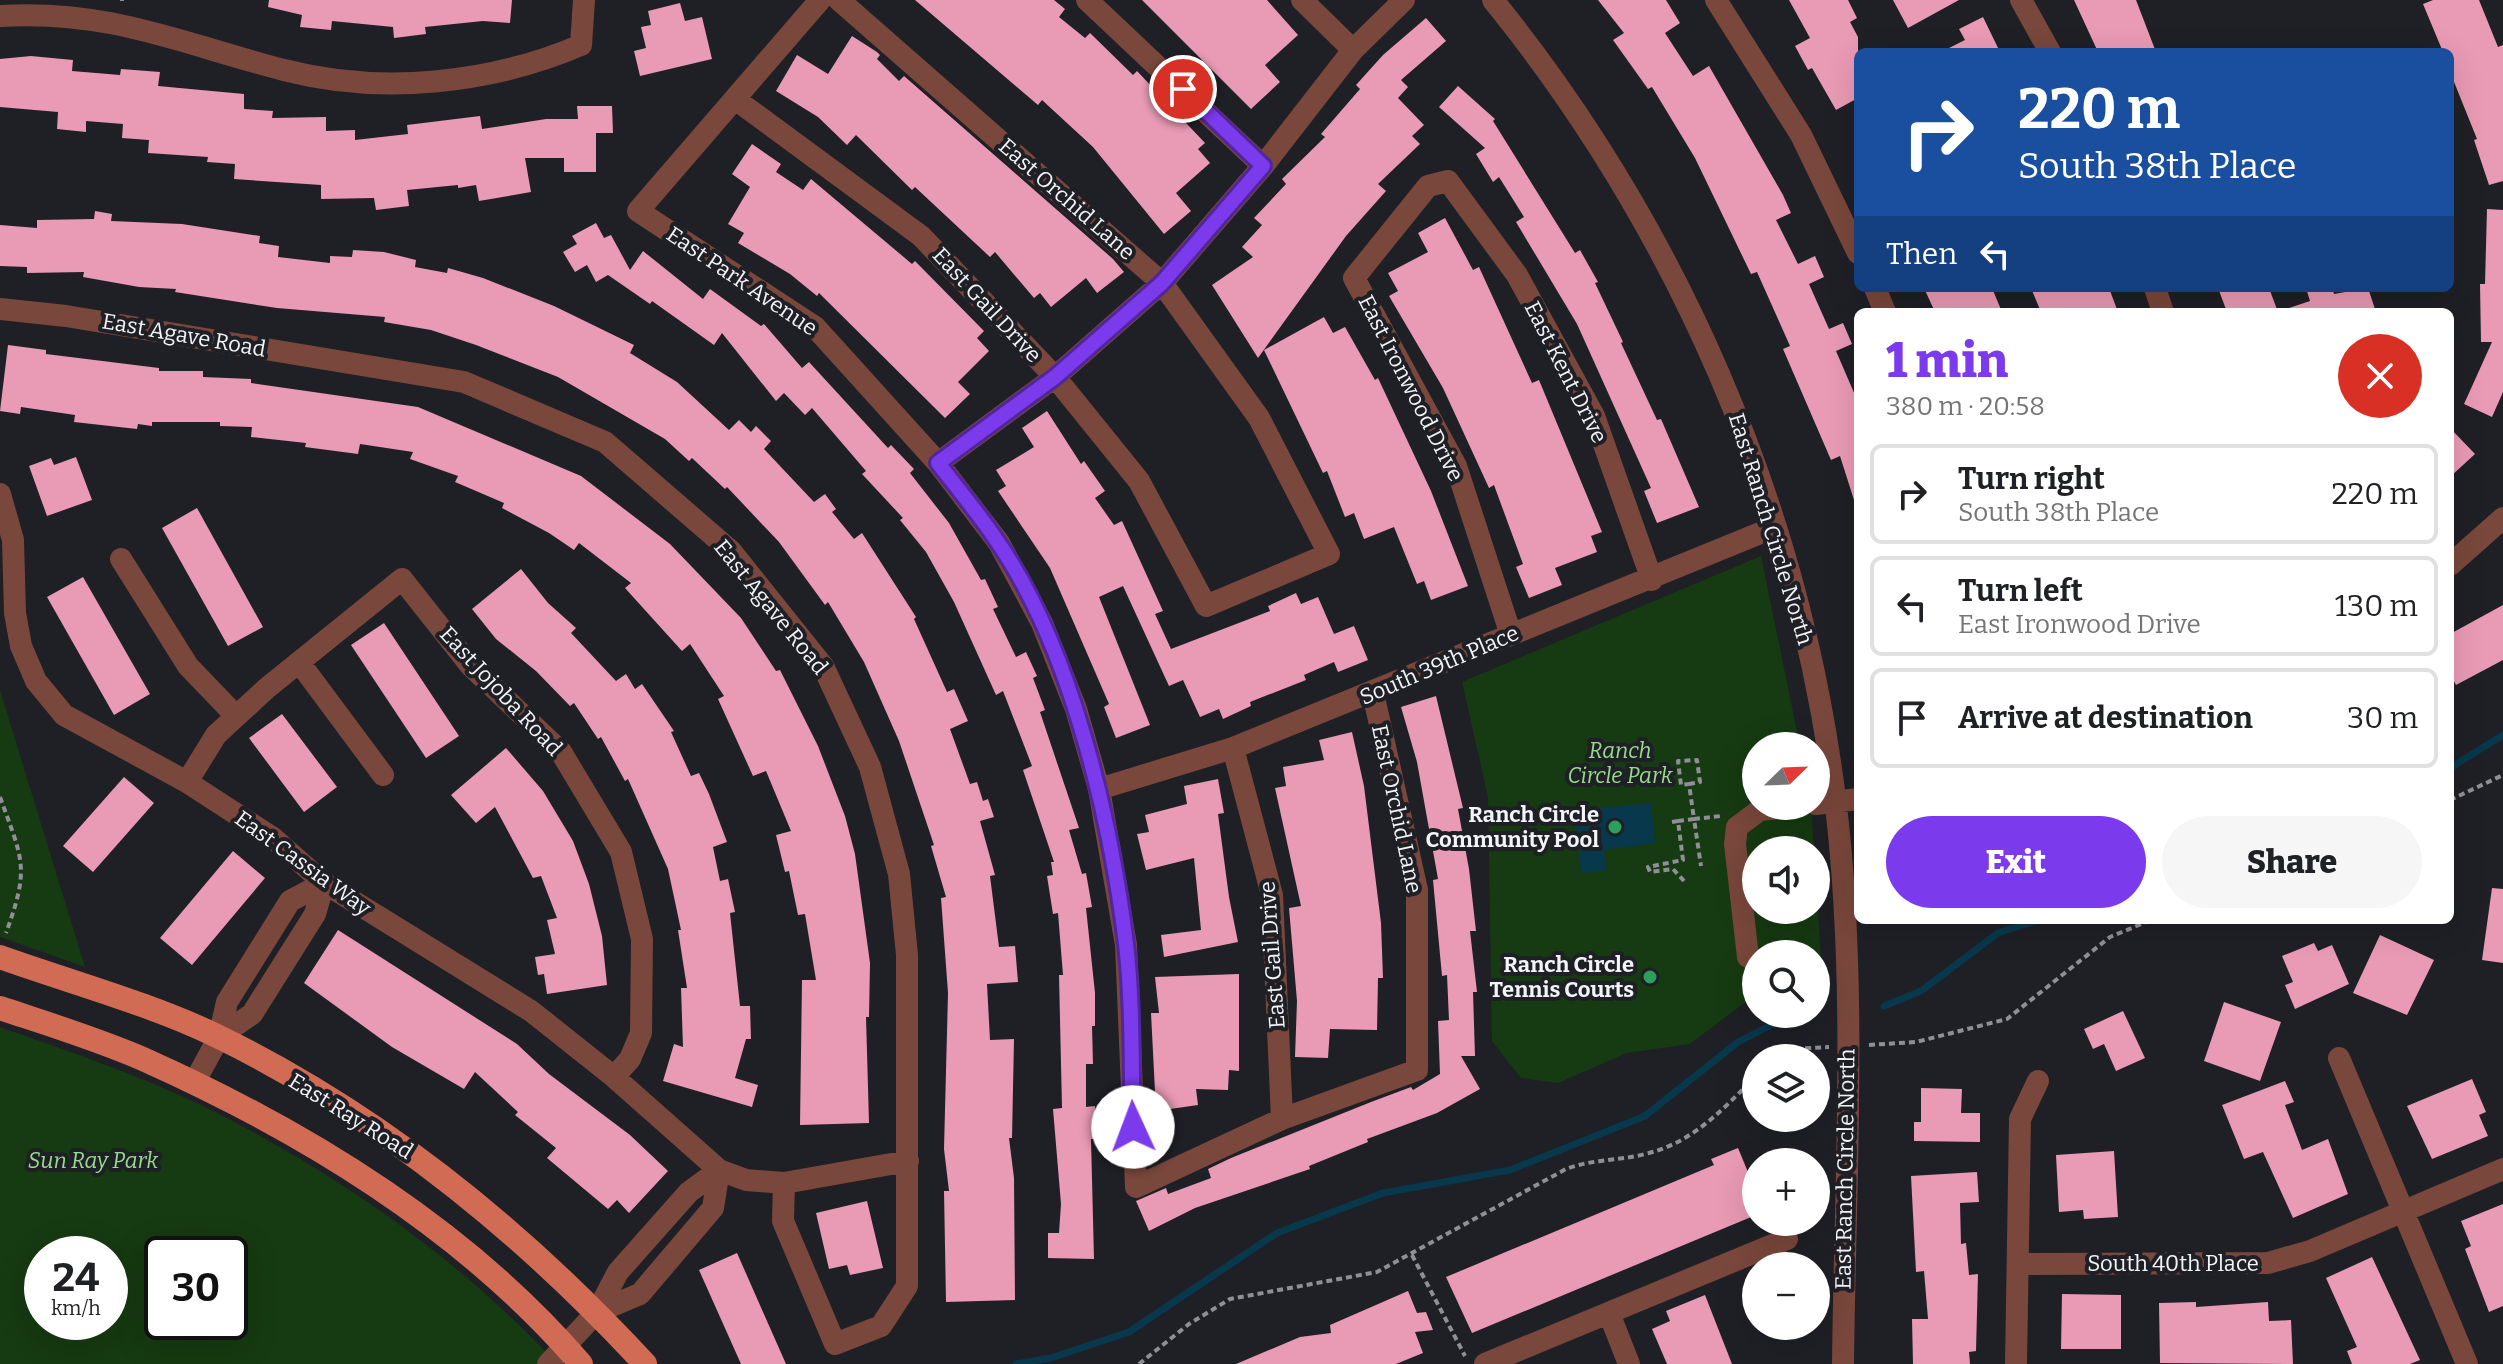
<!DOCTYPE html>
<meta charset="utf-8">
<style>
:root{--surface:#fff;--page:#f6f6f6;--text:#202124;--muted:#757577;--line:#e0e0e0;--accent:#7c3aed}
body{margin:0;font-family:Bitter,serif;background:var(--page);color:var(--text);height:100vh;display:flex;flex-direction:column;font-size:30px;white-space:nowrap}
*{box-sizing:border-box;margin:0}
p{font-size:26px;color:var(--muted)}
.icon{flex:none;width:44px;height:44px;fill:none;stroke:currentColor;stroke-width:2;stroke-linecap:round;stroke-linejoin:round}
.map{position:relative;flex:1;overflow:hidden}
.panel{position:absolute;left:1854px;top:308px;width:600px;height:616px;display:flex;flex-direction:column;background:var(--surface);border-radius:12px;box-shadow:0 8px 32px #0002}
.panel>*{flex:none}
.banner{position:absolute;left:1854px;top:48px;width:600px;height:244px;border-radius:12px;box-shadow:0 8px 32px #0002;background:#1a4fa0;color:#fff;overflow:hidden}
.needle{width:52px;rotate:67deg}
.tools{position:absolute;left:1742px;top:732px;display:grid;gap:16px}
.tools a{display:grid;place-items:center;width:88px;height:88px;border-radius:50%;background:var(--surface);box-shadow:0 8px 32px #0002;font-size:40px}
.speed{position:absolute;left:24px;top:1236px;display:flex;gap:16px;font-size:40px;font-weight:700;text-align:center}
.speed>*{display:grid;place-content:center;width:104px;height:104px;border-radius:50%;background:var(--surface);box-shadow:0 8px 32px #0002;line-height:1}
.speed small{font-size:20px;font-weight:400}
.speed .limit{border:4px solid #111;border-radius:12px;background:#fff;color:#111}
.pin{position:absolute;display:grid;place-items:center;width:68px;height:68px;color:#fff;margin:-34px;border:4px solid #fff;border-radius:50%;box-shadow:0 2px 8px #0007}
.me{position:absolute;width:88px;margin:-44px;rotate:358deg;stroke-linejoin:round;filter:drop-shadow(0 0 6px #0008)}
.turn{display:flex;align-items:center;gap:28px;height:168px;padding:0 32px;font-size:36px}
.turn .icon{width:104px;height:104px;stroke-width:2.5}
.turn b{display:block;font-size:56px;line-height:68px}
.then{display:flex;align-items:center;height:76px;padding:0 32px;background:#0003;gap:16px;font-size:30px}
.round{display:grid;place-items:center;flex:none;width:84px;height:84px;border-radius:42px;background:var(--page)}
.summary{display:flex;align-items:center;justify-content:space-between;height:136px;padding:0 32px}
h1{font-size:48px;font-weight:800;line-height:60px;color:var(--accent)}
.cta{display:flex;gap:16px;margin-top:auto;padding:16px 32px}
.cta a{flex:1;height:92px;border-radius:48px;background:var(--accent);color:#fff;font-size:32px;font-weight:800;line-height:92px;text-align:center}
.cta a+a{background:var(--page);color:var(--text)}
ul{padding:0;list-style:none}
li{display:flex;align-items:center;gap:24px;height:100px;margin:0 16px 12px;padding:0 16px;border:4px solid var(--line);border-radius:12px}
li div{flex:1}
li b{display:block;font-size:30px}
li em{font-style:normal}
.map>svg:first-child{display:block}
.green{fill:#163a11;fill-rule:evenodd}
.water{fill:#08384b}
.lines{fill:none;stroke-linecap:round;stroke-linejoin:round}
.stream{stroke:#08384b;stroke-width:7}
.building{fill:#e99ab4}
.path{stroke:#8f8f95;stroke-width:4;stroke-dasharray:6 4;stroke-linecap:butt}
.minor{stroke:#79473b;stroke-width:22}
.major{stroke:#d26b53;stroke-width:24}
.route-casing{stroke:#51269a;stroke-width:20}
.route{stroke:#7c3aed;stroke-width:14}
.leisure-dot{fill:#2e9e5b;stroke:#1f1f26;stroke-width:3}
.labels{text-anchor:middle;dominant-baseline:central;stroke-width:8;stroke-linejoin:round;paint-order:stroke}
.street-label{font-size:22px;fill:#f3f4f8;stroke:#1f1f26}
.park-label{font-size:22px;font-style:italic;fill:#96dc8c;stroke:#1f1f26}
.poi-label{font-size:22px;font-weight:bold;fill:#f3f4f8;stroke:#1f1f26;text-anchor:end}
</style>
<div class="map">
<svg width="2503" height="1364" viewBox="0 0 2503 1364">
<rect width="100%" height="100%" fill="#1f1f26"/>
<path class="green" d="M1761 556 1800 746H1756V806H1811L1814 850H1756V910H1816V880L1822 976H1816V954H1756V994L1690 1044 1627 1053 1558 1083 1521 1078 1492 1041 1488 797 1462 682Z
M0 690 85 967 0 937Z
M0 1027C74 1053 151 1079 221 1115 344 1178 463 1262 557 1364H0ZM42 1254H110V1322H42ZM162 1254H230V1322H162Z"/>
<path class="water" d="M1651 803 1655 843 1604 850 1606 871 1581 873 1574 810Z"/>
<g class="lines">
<path class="stream" d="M2450 768 2503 735
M1884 1006 1921 991 1998 933 2038 920
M1016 1364 1051 1358 1129 1332 1277 1233 1383 1193 1510 1170 1645 1116 1738 1042 1793 1014"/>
</g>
<path class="building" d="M269 0H512L510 23 483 21 425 27 426 34 394 38 393 27 332 21 331 30 300 27 302 15 268 7Z
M915 0H1054L1065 9 1059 17 1085 38 1090 33 1133 75 1137 71 1205 143 1198 149 1210 163 1176 193 1191 211 1164 234 1093 147 1042 100 1038 105Z
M1142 0H1267L1298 35 1265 65 1280 82 1251 109Z
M1598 0H1666L1680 23 1665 33 1693 76 1709 66 1783 195 1791 213 1776 220 1798 264 1815 256 1824 277 1809 284 1829 329 1843 323 1852 344 1836 351 1858 402V499L1854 500 1840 456 1831 460 1783 349 1790 346 1757 272 1751 274 1695 158 1652 87 1648 89 1613 40 1624 33Z
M1789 0H1848L1857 18 1850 22 1858 37V98L1836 110 1812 68 1808 70 1795 46 1810 38Z
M1893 0H1959L1908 28Z
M2074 0H2136L2156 52H2098Z
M2433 0H2479L2498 47 2503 45V181L2489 185 2474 140 2477 139 2450 72V52H2443L2423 4Z
M680 3 685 21 702 17 712 59 640 76 634 51 646 48 641 27 651 25 648 11Z
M1983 17 2000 52H1941L1965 40 1959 29Z
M1426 18 1446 41 1401 80 1408 87 1398 98 1424 125 1412 136 1420 144 1378 184 1386 191 1346 236 1258 358 1212 285 1253 257 1242 247 1262 225 1254 218 1286 184 1282 179 1325 137 1321 134 1360 89 1356 85 1383 55Z
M852 36 877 52 880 55 877 59 899 81 904 76 1113 259 1124 272 1097 293 1086 278 1051 307 1040 293 1034 298 995 252 990 257 915 187 912 190 856 135 847 145 818 117 776 91 797 55 828 74Z
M31 56 73 60 72 71 120 75 121 69 160 72 158 86 244 94V109L273 111 272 118 326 117V131L355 130V140L408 134 407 125 480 116 482 129 546 119H578L577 106H612L613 133H596V172H564V158H525L531 192 479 201 476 185 458 188V185L407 190 409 206 376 210 374 198 321 199V185L234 179 235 164 207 162 208 157 148 153 149 140 122 138 123 124 86 121V132L57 129 58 112 0 107V59Z
M1458 86 1495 119 1493 121 1575 253 1580 250 1598 282 1595 283 1623 342 1621 343 1657 420 1661 419 1699 507 1657 523 1644 491 1651 488 1577 324 1516 222 1524 217 1499 177 1493 182 1476 154 1485 148 1439 107Z
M752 144 781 164 776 172 803 190 811 179 912 264 915 261 984 331 977 338 989 351 958 382 970 394 945 418 819 293 817 296 790 274 738 243 744 233 728 224 750 187 732 174Z
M2487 209 2503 210V392L2492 417 2464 404 2492 342H2481L2480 284H2485Z
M95 211 112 214 111 221 182 224 260 236 259 243 279 246 278 257 330 263V256L352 257 353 250 384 252 416 260 415 267 447 273 448 268 483 278 554 306 634 345 630 353 677 382 729 430 739 420 751 432 756 426 771 441 764 449 814 502 825 494 836 509 832 512 854 539 862 533 916 617 914 619 947 692 954 689 968 721 950 729 970 784 977 782 983 801 988 799 994 817 980 821 995 875 990 876 999 947 1015 946 1018 982 987 984 990 1040 1014 1039 1012 1138H1009L1014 1178 1015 1300 946 1302 944 1191H949L944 1149 948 993 941 898 946 897 931 846 934 845 899 741 864 662 828 602 825 605 779 542 727 487 725 489 692 458 689 461 665 439 558 377 476 345 431 330 384 322 385 317 277 308 175 292 176 289 139 287 83 277 84 272 27 273V267L0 266V225L37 228V220L94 219Z
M1445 218 1473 270 1479 267 1532 383 1539 380 1602 532 1591 536 1597 552 1555 568 1562 585 1529 598 1516 567 1523 564 1494 485 1489 488 1443 388 1389 296 1398 291 1388 273 1428 252 1418 233Z
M596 223 604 238 611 235 630 270 643 251 703 299 710 289 761 326 764 324 802 368 809 362 888 448 891 445 914 469 910 473 949 523 981 580 985 579 998 607 993 609 1016 657 1026 652 1037 676 1033 678 1045 710 1040 712 1079 828 1069 830 1082 874 1086 873 1092 907 1086 908 1095 993V1026H1092L1093 1064H1086V1107L1095 1106 1097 1139H1091L1094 1259 1048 1258V1233H1059L1061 1204 1053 1109 1062 1108 1059 975H1063L1058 913 1053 914 1047 876 1053 875 1051 862H1054L1023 770 1032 766 1003 691 996 695 954 602 926 552 900 520 903 518 862 474 866 471 812 408 805 415 784 393 776 401 722 333 714 345 652 301 650 304 608 275 596 282 587 265 575 272 563 252 577 244 572 236Z
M1924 288H1992L2002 312H1935Z
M2031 288H2109L2118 312H2041Z
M2218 288H2269L2278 312H2227Z
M2306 288H2332L2334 294 2368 288 2376 312H2290L2289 308 2310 301Z
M1324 317 1333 333 1345 327 1375 380 1378 378 1431 491 1468 586 1431 600 1424 581 1417 584 1394 527 1364 539 1354 513 1345 517 1327 471 1323 473 1264 350Z
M8 345 46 350V354L159 368V371H203V377L251 379V383L418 407 581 476 670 544 741 618 776 671 780 670 818 746 845 816 855 854 870 963 869 1017H866L869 1123 800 1125 802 980H816L805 914 798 915 789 871 785 872 776 835 791 831 766 771 753 776 718 699 724 696 690 644 682 651 625 588 631 583 579 543 574 550 549 533 502 508 504 503 455 482 458 476 410 459 413 452 360 444 358 454 305 447 306 443 251 437 252 427 220 426V422H152V426L138 424 137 429 74 422 75 415 21 407 20 414 0 411Z
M1047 411 1081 464 1084 461 1105 491 1095 498 1114 525 1122 521 1163 611 1155 614 1171 649 1270 611 1268 606 1296 593 1301 604 1318 597 1334 634 1354 626 1368 660 1338 672 1334 662 1304 675 1306 680 1250 702 1251 706 1223 719 1219 709 1200 717 1183 680 1169 686 1123 586 1099 597 1150 725 1116 738 1104 707 1109 704 1050 568 998 491 1006 486 996 470 1034 447 1022 428Z
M2450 428 2475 454 2450 477Z
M76 457 92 500 47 516 29 466 51 458 54 465Z
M197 508 263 627 228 646 162 528Z
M521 569 548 603 576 628 571 633 616 681 626 674 635 689 642 684 674 731 671 732 691 776 699 773 709 794 727 842 713 847 720 881 728 879 735 912 730 913 740 1006H750L751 1039H746L735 1078 758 1085 752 1107 663 1081 674 1044 683 1047 681 988H687L678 930H681L668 869 628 779 625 781 601 737 598 739 574 703 570 706 536 671 496 639 472 609Z
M83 577 150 694 114 715 47 597Z
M2503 605V660L2456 685 2450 674V634Z
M384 623 459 736 426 758 351 645Z
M1436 696 1463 808 1458 809 1469 869 1476 931H1470L1477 992H1473L1475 1056H1461L1480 1089 1437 1113 1367 1139 1368 1142 1309 1166 1310 1169 1195 1208 1149 1231 1136 1201 1166 1188 1168 1194 1211 1178 1208 1169 1231 1158 1371 1102 1411 1087 1413 1090 1440 1074 1438 1021 1449 1020 1447 975 1442 976 1433 880 1438 879 1417 762 1401 707Z
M282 714 337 787 304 812 249 738Z
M1352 732 1364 786 1381 923 1383 978H1378L1377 1030 1330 1029 1328 1058 1295 1057 1297 1001 1289 908 1301 906 1275 788 1286 786 1283 767 1324 760 1319 740Z
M506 748 543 791 573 841 589 884 602 936 607 985 547 994 544 974 538 975 535 957 555 954 547 920 557 918 541 876 533 878 495 807 476 823 451 795Z
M124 777 154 803 93 872 63 846Z
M1218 779 1224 813 1218 814 1229 897 1238 942 1164 957 1161 935 1201 930 1194 858 1146 870 1137 834 1149 832 1145 815 1187 804 1184 786Z
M233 851 265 878 192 965 160 938Z
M2492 888 2503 889V963L2482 960Z
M338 930 517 1044 549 1074 630 1135 668 1171 629 1213 617 1200 608 1209 547 1158 556 1148 515 1115 518 1112 475 1072 464 1089 392 1047 304 983Z
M2380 935 2434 960 2407 1015 2353 993Z
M2314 943 2318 951 2332 945 2349 984 2295 1009 2285 985 2293 982 2282 956Z
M1239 974V1071L1229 1070 1228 1090 1196 1089 1198 1105 1156 1111 1151 1013H1159L1155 977Z
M2224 1002 2281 1022 2260 1081 2204 1061Z
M2123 1011 2145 1058 2116 1071 2104 1044 2093 1049 2084 1029Z
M2472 1079 2486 1112 2479 1115 2488 1136 2432 1159 2407 1106Z
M2285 1081 2294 1102 2285 1105 2302 1150 2328 1139 2348 1194 2293 1218 2263 1152 2244 1159 2222 1105Z
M1921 1088 1962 1089 1961 1113H1980V1142L1914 1141V1122H1921Z
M1738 1148 1755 1189 1747 1192 1756 1215 1472 1333 1446 1277 1714 1165 1711 1159Z
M2114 1151 2118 1217 2084 1219 2083 1210 2059 1212 2056 1155Z
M1977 1172 1979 1202 1960 1203 1961 1244 1966 1243 1969 1275 1978 1274 1976 1351 1969 1352 1970 1364H1913L1912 1319H1928L1924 1271 1916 1272 1911 1176Z
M867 1201 883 1268 850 1275 847 1265 829 1269 816 1213Z
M2503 1204V1306L2489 1312 2465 1249 2471 1246 2461 1221Z
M737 1253 786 1364H741L699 1270Z
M2372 1257 2420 1360 2410 1364H2352L2347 1351 2357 1347 2326 1278Z
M1408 1291 1417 1313 1426 1312 1433 1330 1415 1332 1423 1353 1396 1364H1236L1300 1337 1331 1333 1330 1325Z
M2062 1294 2121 1295V1349H2061Z
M1705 1295 1732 1364H1667L1652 1329 1670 1321 1666 1311Z
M2196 1302V1307L2268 1302 2269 1321 2291 1320 2293 1364 2160 1363 2159 1303Z"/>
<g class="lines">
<path class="path" d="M122 1V0
M1689 784 1700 782 1697 760 1678 761 1681 785 1689 784 1694 819 1721 816
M0 797C23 861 30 867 6 933
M2450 800 2503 775
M1678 821 1694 819 1701 866
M1672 822 1678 821 1683 860 1648 867 1650 872 1673 869 1684 881
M2212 920H2213
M1869 1045 1916 1042 2007 1019 2110 937 2151 920
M1778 1058 1791 1049 1829 1047
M1412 1255 1465 1356
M1139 1364 1189 1324 1230 1299 1377 1272 1566 1169C1592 1159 1618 1161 1645 1154 1693 1143 1723 1109 1756 1076"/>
<path class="minor" d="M820 0 638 211 815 327 938 463 999 543 1042 623 1076 709 1099 789 1126 945 1136 1187 1282 1119 1417 1070V890L1373 693
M1087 0 1263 166
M1302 0 1353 50
M1493 0C1678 229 1798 505 1835 798 1858 984 1845 1177 1843 1364
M1716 0 1801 135 1858 253
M2021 0 2050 52
M0 16C108 9 183 44 284 70 381 95 490 84 581 45L584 0
M735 99 921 236 1055 377 1139 481 1206 606 1329 554 1259 418 1162 283 839 0
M1875 288 1885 312
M2155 288 2163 312
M0 309 66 316 464 382 605 442 731 551 823 666 870 767 899 874 907 955V1286L881 1326 835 1344 783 1221 784 1183
M938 463 1055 377 1162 283 1263 166 1353 50 1404 0
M0 494 13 540 15 613 21 646 36 681 64 715 187 782 273 838 324 883 531 1011 614 1077 719 1170 746 1180 784 1183 908 1161
M121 559 188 666 236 716
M2450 565 2503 518
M1511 635 1456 466 1354 278 1428 186 1448 181 1517 275 1594 416 1652 580
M299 662 383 775
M1233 748 1272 895 1282 1119
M187 782 216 735 267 688 402 579 470 665 561 752 621 852 642 939 641 1033 630 1059 614 1077
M1099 789 1233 748 1775 527
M1816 804 1858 799
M1748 957 1735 844 1737 827 1760 810 1798 806
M219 1037 252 1014 315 914 324 883
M2339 1058 2467 1364
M194 1083 219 1037 227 1002 290 901 324 883
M2018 1264 2268 1263 2310 1251 2503 1169
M597 1312 640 1294 713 1208 719 1170
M1609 1313 1629 1364
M548 1364 597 1312 618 1272 689 1192 719 1170
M1485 1364 1787 1239
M2016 1364 2020 1119 2038 1081"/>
<path class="major" d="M0 957C70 982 151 1004 217 1036 381 1116 522 1231 645 1364
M0 1008C48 1024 97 1039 143 1059 304 1131 465 1229 581 1364"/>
</g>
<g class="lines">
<g class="route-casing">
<path id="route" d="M1133 1127C1131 1066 1133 1004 1126 944 1110 816 1071 648 997 541 979 514 958 489 938 463L1055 377 1162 283 1263 166 1183 89"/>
</g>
<use href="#route" class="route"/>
</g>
<g class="leisure-dot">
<circle cx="1615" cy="827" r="8"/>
<circle cx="1650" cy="977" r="8"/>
</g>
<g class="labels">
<g class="street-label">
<text transform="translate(1067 199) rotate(41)">East Orchid Lane</text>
<text transform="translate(742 281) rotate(34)">East Park Avenue</text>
<text transform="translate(987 305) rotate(47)">East Gail Drive</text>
<text transform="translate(184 335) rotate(10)">East Agave Road</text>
<text transform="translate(1566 372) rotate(63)">East Kent Drive</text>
<text transform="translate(1411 388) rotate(63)">East Ironwood Drive</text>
<text transform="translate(1771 529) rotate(73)">East Ranch Circle North</text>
<text transform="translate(771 607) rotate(51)">East Agave Road</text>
<text transform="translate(1439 665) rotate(-23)">South 39th Place</text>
<text transform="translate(501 691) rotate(47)">East Jojoba Road</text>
<text transform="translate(1397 809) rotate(78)">East Orchid Lane</text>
<text transform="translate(303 863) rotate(36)">East Cassia Way</text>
<text transform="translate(1272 955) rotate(-94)">East Gail Drive</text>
<text transform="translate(351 1116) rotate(32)">East Ray Road</text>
<text transform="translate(1845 1169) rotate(-89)">East Ranch Circle North</text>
<text x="2173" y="1263">South 40th Place</text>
</g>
<g class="park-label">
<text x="1620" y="750">Ranch<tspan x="1620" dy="25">Circle Park</tspan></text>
<text x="93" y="1160">Sun Ray Park</text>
</g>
<g class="poi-label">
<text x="1599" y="814">Ranch Circle<tspan x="1599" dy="25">Community Pool</tspan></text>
<text x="1634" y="964">Ranch Circle<tspan x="1634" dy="25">Tennis Courts</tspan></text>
</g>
</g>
</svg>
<div class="tools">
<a><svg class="needle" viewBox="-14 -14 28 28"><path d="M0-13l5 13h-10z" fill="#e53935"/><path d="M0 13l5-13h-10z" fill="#757577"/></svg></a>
<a><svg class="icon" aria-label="sound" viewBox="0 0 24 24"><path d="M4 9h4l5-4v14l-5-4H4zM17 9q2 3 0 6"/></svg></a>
<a><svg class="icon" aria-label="search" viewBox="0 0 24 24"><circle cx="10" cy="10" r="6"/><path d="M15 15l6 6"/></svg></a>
<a><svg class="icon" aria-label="layers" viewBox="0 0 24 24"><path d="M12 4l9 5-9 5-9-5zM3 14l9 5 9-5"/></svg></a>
<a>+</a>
<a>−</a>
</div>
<div class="speed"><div>24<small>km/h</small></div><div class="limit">30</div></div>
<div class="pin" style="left:1183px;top:89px;background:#d93025"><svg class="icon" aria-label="arrive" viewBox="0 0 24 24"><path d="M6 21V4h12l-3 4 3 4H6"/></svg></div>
<svg class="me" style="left:1133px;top:1127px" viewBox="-20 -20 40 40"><circle r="19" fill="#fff"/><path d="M0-13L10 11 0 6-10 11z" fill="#7c3aed"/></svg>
<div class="banner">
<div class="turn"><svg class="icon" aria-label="right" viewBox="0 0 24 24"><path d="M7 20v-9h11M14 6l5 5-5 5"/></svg><div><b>220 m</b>South 38th Place</div></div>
<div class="then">Then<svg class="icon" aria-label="left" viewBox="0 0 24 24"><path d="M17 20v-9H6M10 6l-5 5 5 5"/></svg></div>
</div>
<section class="panel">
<div class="summary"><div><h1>1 min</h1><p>380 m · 20:58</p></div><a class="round" style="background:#d93025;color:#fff"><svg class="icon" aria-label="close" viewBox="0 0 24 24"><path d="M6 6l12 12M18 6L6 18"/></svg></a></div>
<ul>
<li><svg class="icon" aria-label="right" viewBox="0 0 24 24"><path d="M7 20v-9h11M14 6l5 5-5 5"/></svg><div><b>Turn right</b><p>South 38th Place</p></div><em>220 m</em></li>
<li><svg class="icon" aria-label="left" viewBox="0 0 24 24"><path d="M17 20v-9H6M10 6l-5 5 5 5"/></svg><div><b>Turn left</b><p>East Ironwood Drive</p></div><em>130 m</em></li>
<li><svg class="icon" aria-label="arrive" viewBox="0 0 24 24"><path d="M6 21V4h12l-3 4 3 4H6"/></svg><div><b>Arrive at destination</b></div><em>30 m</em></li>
</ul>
<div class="cta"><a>Exit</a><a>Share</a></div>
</section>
</div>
